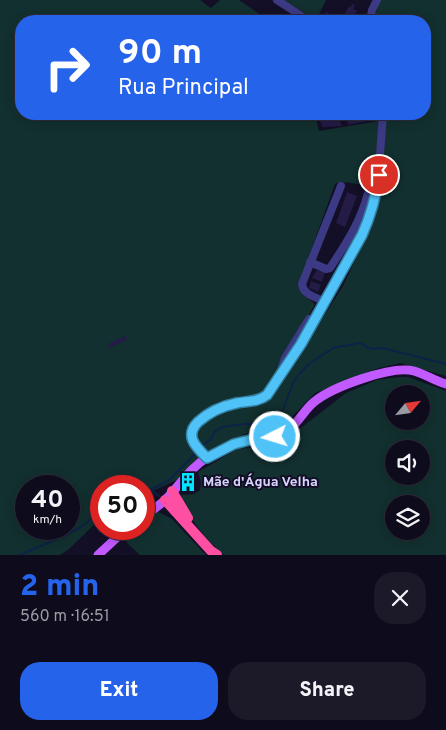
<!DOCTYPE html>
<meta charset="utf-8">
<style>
:root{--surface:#0e0b1c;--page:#1c1929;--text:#f1f3f6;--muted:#9b9ba3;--line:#2e2b3b;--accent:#2563eb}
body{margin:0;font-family:Overpass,sans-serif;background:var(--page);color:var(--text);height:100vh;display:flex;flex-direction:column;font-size:19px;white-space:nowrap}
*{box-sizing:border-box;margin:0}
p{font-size:16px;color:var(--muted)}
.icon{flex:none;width:28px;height:28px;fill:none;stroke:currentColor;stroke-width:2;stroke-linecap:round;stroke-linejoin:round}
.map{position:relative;height:555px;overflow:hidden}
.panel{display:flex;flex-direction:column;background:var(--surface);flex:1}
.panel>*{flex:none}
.top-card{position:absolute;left:15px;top:15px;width:416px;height:105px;border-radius:20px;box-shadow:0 2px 12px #0003,0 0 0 1px var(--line);background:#2563eb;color:#fff;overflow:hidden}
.needle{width:32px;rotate:61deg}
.controls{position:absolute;left:385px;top:385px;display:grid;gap:10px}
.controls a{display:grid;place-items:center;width:45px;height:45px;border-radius:50%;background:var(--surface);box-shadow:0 2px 12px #0003,0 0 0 1px var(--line);font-size:25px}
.speed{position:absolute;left:15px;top:475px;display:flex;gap:10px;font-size:25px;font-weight:700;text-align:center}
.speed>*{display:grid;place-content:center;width:65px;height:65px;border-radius:50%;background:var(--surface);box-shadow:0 2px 12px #0003,0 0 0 1px var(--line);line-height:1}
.speed small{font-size:12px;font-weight:400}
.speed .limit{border:8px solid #d22;background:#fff;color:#111}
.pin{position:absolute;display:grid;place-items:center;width:42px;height:42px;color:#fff;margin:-21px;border:2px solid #fff;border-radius:50%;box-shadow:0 1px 5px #0007}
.me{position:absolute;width:55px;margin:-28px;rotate:265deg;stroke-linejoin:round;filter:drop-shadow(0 0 4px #0008)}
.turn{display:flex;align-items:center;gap:18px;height:105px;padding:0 20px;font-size:22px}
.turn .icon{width:65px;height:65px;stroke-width:2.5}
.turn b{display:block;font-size:35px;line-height:42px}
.round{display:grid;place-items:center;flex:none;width:52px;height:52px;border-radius:20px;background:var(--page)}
.summary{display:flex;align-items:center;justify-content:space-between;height:85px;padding:0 20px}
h1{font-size:30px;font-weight:800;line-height:38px;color:var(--accent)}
.action{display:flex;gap:10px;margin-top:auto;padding:10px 20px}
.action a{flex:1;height:58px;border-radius:20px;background:var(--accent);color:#fff;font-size:20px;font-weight:800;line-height:58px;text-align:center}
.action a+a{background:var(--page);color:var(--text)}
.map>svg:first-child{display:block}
.green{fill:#12302f;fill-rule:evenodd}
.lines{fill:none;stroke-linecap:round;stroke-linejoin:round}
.stream{stroke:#0c2248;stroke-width:2}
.building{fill:#241b47}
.minor{stroke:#3d3a85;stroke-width:8}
.major{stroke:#c25bff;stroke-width:9}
.highway{stroke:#ff4fa3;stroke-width:10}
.route-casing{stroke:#337fa1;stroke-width:12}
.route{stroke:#4fc3f7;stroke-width:9}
.labels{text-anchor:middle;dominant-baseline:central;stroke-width:4;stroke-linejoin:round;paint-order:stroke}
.poi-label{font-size:14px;font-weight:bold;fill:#d9d4ff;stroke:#130f26;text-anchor:start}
</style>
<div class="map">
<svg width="446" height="555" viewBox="0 0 446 555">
<rect width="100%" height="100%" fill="#130f26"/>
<path class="green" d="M0 0H200L211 8 220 0H239L270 21H21V114H315L319 131 379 121 374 182C362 189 347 178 335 184L299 284 302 294 315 304 264 394 249 398 192 425 188 430V438L200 453V457L179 479 144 495V486H101V518L69 549 60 555H0ZM26 486H69V529H26Z
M284 0H326L316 20Z
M380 0H446V376L400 363 379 368 315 393 285 424 277 429 252 431 209 451 205 450 196 440 198 427 213 414 229 408 261 404 273 396 343 286 374 220 381 197 386 114H425V21H373Z
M400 377H408L446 391V555H224C209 543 184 514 181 495L194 494 200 490 201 483 198 472 237 449 280 444 346 393 377 380ZM394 394H421V421H394ZM394 449H421V476H394ZM394 504H421V531H394Z
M157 511 172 519 206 555H140L127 543 126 536 135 529H144V521Z"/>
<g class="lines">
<path class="stream" d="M201 447 212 438 214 432 222 427 245 424H252L264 429 271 425 283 409 294 381 300 373 309 364 333 348 360 343 371 349 383 348 446 364
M151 490 159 496
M144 493 168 481 197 452
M20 555 64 536 81 527 101 511"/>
</g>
<path class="building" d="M352 4 355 5 353 9 357 11 350 21 343 17 349 6 351 7Z
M326 12 335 16 333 21H322Z
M318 114H337L342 126 322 127Z
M346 114H371L372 120 348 125Z
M347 192 357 196 345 227 336 223Z
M317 270 325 272 322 282 312 278Z
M311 281 321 285 318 292 309 288Z
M125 336 127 340 109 348 108 344Z"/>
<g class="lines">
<path class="minor" d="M277 0 309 21
M370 21 372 10 377 0
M310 262 326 269 330 268C346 244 361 221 368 193
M321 300C313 296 303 294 302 284L341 186
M281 370 285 358 309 319
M207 458C196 446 183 437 198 422 209 412 222 406 237 403 248 401 258 402 267 395L301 344 362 235 370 216 377 195 383 114"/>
<path class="major" d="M144 516C151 511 159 506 165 500 180 486 188 469 208 457 221 450 235 443 250 440 262 437 275 440 286 432 298 424 303 411 314 402 332 387 392 365 414 371 425 374 435 381 446 384
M98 555 126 529"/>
<path class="highway" d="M172 491 188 518
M165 500 211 551 217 555"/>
</g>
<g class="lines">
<g class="route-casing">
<path id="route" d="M275 437 250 440 234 444 207 458C196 447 184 436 198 422 209 412 222 406 237 403 248 401 258 402 267 395L301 344 362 235C371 215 376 197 379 175"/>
</g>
<use href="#route" class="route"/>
</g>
<defs>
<g id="building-bare" transform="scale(1.5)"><path d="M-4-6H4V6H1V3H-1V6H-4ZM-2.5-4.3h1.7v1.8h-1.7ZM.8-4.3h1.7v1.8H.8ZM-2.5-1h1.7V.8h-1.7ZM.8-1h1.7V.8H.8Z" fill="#00e5ff" stroke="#130f26" stroke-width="2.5" paint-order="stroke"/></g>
</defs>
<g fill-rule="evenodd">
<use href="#building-bare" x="188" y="482"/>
</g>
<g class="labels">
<g class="poi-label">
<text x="203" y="482">Mãe d'Água Velha</text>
</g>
</g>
</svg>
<div class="controls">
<a><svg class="needle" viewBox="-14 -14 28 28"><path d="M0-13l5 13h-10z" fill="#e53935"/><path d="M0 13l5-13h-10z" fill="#9b9ba3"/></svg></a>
<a><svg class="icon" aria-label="sound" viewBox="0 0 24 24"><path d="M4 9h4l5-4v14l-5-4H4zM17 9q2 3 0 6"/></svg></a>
<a><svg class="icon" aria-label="layers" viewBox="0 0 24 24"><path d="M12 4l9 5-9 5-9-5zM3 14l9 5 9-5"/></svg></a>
</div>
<div class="speed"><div>40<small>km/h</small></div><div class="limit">50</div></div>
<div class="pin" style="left:379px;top:175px;background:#d93025"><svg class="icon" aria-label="arrive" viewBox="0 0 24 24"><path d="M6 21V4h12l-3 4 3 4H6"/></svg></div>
<svg class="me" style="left:275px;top:437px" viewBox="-20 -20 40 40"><circle r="17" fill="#4fc3f7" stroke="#fff" stroke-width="3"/><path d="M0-11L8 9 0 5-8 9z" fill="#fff"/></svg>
<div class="top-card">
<div class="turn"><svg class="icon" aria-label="right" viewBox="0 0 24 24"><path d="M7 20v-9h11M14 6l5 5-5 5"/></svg><div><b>90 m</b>Rua Principal</div></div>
</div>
</div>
<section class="panel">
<div class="summary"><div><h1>2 min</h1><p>560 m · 16:51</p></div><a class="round"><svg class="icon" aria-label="close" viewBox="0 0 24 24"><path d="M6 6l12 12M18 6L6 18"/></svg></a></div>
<div class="action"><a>Exit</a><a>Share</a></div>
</section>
